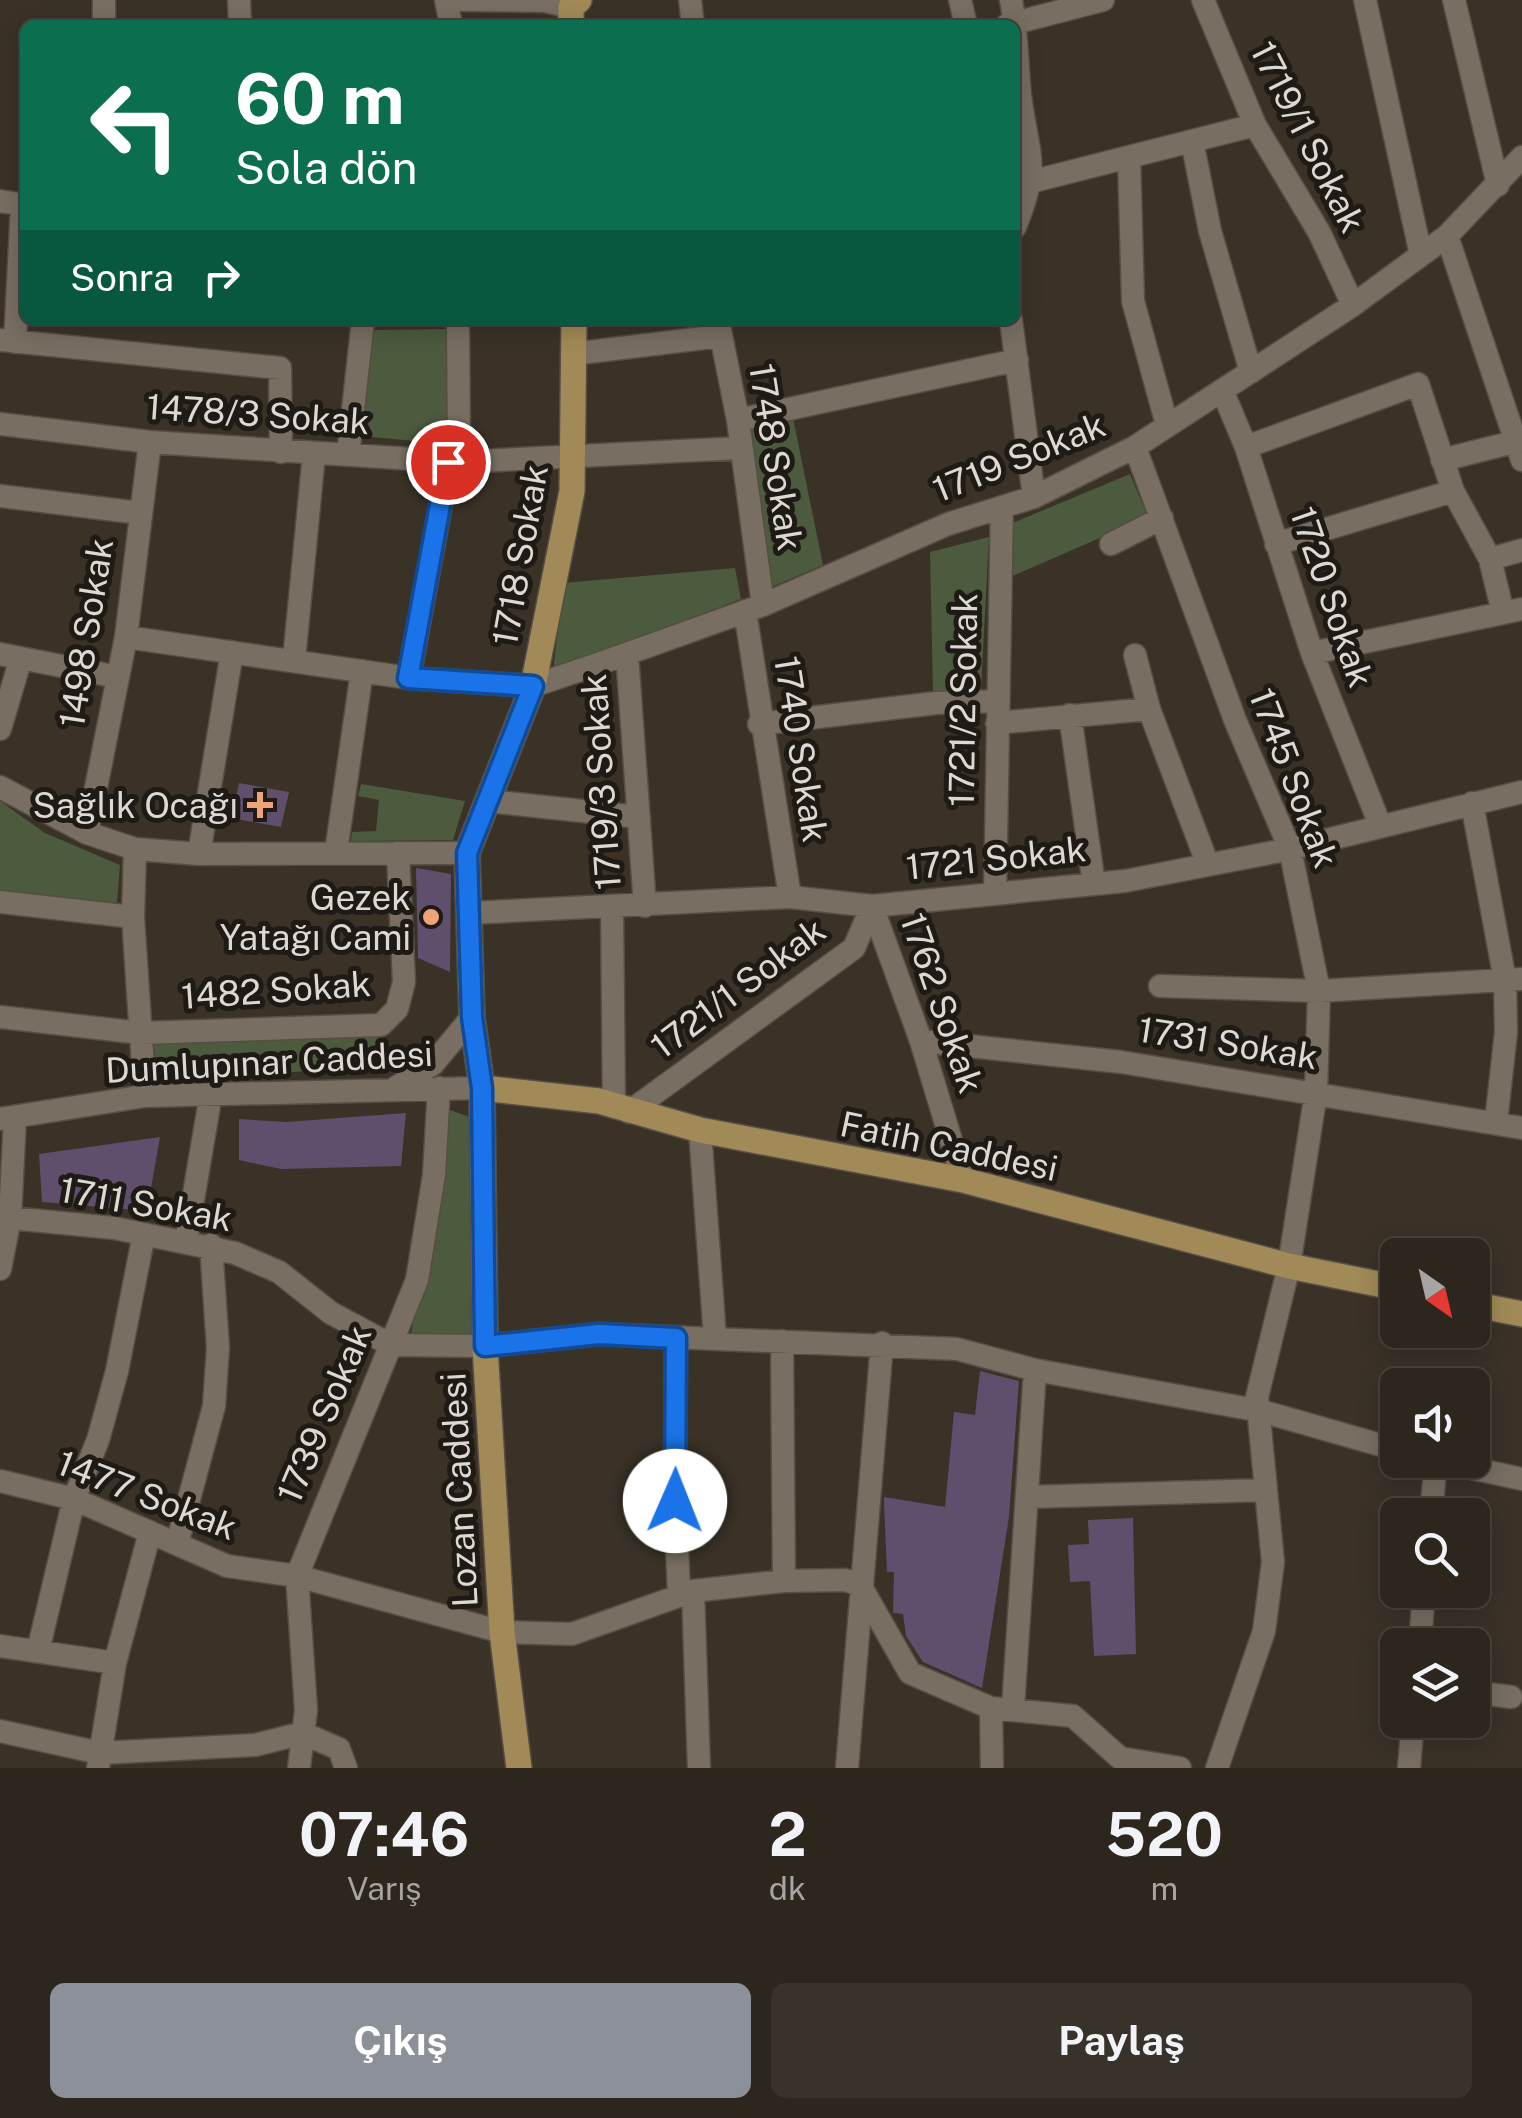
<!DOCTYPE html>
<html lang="tr">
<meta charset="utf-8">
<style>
:root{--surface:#2c261d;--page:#38322a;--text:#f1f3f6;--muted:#a6a5a4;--line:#48433b;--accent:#8c9099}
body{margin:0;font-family:"Public Sans",sans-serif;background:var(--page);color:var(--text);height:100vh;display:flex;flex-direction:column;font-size:38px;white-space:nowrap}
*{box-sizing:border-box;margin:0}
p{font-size:32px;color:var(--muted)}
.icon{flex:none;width:55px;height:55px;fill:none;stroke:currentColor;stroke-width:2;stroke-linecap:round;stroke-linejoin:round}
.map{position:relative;height:1768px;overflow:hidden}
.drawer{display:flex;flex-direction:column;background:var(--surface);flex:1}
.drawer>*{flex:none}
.banner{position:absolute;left:20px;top:20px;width:1000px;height:305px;border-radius:15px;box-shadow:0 5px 25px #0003,0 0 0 2px var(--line);background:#0b6e4f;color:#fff;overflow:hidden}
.needle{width:65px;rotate:146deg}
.controls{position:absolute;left:1380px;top:1238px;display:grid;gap:20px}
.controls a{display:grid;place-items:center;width:110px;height:110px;border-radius:15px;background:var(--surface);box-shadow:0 5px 25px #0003,0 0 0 2px var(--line);font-size:50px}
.pin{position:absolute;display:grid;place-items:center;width:85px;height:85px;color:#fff;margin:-42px;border:5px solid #fff;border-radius:50%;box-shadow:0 2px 10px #0007}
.me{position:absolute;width:110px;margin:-55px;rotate:1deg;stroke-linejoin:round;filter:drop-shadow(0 0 8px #0008)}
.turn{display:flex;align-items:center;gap:35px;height:210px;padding:0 50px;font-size:45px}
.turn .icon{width:130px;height:130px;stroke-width:2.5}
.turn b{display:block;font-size:70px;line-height:85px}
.then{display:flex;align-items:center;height:95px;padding:0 50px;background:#0003;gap:20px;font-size:38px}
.eta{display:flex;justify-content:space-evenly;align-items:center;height:170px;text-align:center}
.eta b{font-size:60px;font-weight:700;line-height:70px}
.action{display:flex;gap:20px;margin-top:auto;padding:20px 50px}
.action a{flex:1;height:115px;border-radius:15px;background:var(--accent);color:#fff;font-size:40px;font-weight:700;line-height:115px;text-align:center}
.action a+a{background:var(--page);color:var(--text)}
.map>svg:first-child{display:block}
.green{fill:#4c5a3e}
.building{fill:#5f4e6c}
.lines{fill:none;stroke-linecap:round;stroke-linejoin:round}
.minor-casing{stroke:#564e45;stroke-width:25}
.major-casing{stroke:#564e45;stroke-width:28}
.minor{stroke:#786e62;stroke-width:22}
.major{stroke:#a18a57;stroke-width:25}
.route-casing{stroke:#114b97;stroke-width:25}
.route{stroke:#1a73e8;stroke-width:18}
.poi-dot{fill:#efa377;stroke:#1e1a15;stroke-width:4}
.labels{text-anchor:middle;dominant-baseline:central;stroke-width:10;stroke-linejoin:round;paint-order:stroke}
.street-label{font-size:35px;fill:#ddd8d1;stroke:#1e1a15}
.poi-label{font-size:35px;fill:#ddd8d1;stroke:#1e1a15;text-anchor:end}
</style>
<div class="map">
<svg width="1522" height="1768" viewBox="0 0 1522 1768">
<rect width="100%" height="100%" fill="#3a3227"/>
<path class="green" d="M446 329 448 444 360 436 371 330Z
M791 408 823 565 769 588 745 426Z
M1130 474 1148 517 1010 577V524Z
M989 537 981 689 933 695 930 552Z
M735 568 741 599 553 672 563 583Z
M361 784 465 801 453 840 351 841 352 832 376 831 379 800 358 796Z
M0 801 45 833 120 865 117 903 0 890Z
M384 1036 381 1063 159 1086 153 1040Z
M450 1110 470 1117 471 1336 411 1334Z"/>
<path class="building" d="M239 783 289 792 281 827 231 818Z
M416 868 451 874 450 972 418 958Z
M406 1113 401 1166 281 1169 239 1160V1119L286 1122Z
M160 1137 147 1211 42 1202 39 1154Z
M980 1371 1019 1381 1009 1517 982 1688 923 1662 906 1636 903 1614 893 1613 894 1572H887L884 1503V1497L945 1507 954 1412 975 1415Z
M1133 1518 1136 1654 1094 1656 1090 1581 1070 1582 1068 1545 1089 1544 1088 1520Z"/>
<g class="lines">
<g class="minor-casing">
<path id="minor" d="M104 0V25
M239 0 240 25
M446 0 451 25
M463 0 545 1 571 7 570 0
M690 0 693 25
M960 0 966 25
M1011 0C1017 32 1017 63 1020 95 1028 158 1041 163 1015 227
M1203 0 1255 125 1319 232 1353 305
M1365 0 1421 255
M1454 0 1498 185
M1007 25 1103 0
M1192 141 1210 231 1251 372
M1129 157 1133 301 1167 425
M1030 182 1255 125
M0 201 25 205
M1447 236 1522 460
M458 320 459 462
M718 320 738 420 763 605
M1011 320 1034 497
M0 340 280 368 281 452
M15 342 22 205
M572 354 721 336
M1222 390 1246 447 1312 653 1380 825
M738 420 1017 360
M0 424 150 442 459 462 741 448
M1135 447 1235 720 1290 849 1319 991 1316 1092 1289 1266 1257 1397 1273 1562 1264 1631 1217 1768
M1246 447 1418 384 1453 491 1490 559 1503 613
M348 455 363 320
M1442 460 1522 440
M0 496 140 513
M1111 544 1162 518
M1276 544 1453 491
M1490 559 1522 550
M745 611 790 897
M126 637 409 678 533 686 601 663 763 605 948 524 1034 497 1135 447 1353 305 1447 236 1522 157
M1312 653 1522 609
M0 654 118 677
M627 654 645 906
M1135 655 1149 709 1208 865
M294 660 314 454
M409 678 449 461
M1070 715 1094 884
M997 723 1149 709
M759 724 936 703 998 701
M0 729 21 658
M0 787 87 833 135 849 199 854 467 853
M488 801 639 817
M1472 803 1505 980 1506 1032 1496 1122
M87 833 126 637 150 442
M135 849 133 917 145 1096
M336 852 362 671
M199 854 232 652
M995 894 1002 507
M0 902 133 917
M872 906 921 1041 963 1180
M612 907 614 1107
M468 913 790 897 872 906 1125 881 1290 849 1522 792
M1160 986 1319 991 1522 979
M0 1017 141 1033 381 1025 397 1009 404 982 398 853
M921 1041 1121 1062 1522 1128
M395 1088 433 1064 472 1017
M629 1112 854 948 872 906
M0 1119 145 1096 482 1088
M700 1130 715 1338
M10 1218 114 1228 235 1253 279 1272 331 1313 391 1345 485 1346 599 1334 957 1349 1035 1370 1261 1411 1398 1450
M186 1241 211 1094
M0 1269 10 1218 15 1117
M676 1338 675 1501 679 1594
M782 1341 784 1581
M1434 1460 1522 1479
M0 1481 74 1499 227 1566 297 1576 502 1632 572 1634 693 1591 784 1581 845 1580 860 1585 910 1673 991 1708 1073 1716 1120 1758 1180 1768
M1027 1497 1265 1490
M1431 1515 1436 1460
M177 1544 214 1406 218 1348 211 1245
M693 1591 699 1768
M1420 1645 1424 1590
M0 1646 115 1663
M38 1651 74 1499 98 1440 117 1371 144 1234
M1472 1692 1511 1697
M991 1708 992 1768
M1013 1708 1035 1370
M0 1731 100 1753 255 1745 303 1733 339 1749 346 1768
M98 1768 115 1663 150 1532
M299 1768 306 1710 297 1576 417 1280 434 1175 439 1088
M847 1768 882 1343
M1409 1768 1413 1720"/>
</g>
<g class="major-casing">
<path id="major" d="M571 25V7L579 0
M482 1088 599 1101 700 1130 963 1180 1289 1266 1398 1288
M1472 1304 1522 1314
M519 1768 502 1632 485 1346 482 1088 472 1017 467 853 533 686 572 491 574 320"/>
</g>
<use href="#minor" class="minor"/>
<use href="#major" class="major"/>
</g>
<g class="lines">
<g class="route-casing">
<path id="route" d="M448 462 408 678 533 686 467 853 472 1017 482 1088 485 1346 599 1334 676 1338 675 1501"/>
</g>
<use href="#route" class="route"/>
</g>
<g class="poi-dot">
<path d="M255 790h10v10h10v10h-10v10h-10v-10h-10v-10h10z"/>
<circle cx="431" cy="917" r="10"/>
</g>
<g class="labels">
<g class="street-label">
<text transform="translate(1308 137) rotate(63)">1719/1 Sokak</text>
<text transform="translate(258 414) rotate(4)">1478/3 Sokak</text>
<text transform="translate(776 457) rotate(81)">1748 Sokak</text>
<text transform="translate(1019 457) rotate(-22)">1719 Sokak</text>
<text transform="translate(520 555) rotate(-80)">1718 Sokak</text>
<text transform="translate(1332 597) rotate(71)">1720 Sokak</text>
<text transform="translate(86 633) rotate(-81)">1498 Sokak</text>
<text transform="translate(963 700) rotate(-89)">1721/2 Sokak</text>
<text transform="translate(801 749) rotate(81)">1740 Sokak</text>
<text transform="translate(1294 778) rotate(69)">1745 Sokak</text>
<text transform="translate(601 782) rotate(-94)">1719/3 Sokak</text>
<text transform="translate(996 858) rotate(-6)">1721 Sokak</text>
<text transform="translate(738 988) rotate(-37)">1721/1 Sokak</text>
<text transform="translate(276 990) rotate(-4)">1482 Sokak</text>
<text transform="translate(942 1003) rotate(71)">1762 Sokak</text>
<text transform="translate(1228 1043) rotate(9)">1731 Sokak</text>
<text transform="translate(269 1062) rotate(-3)">Dumlupınar Caddesi</text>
<text transform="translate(949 1146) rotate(12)">Fatih Caddesi</text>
<text transform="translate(146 1204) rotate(10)">1711 Sokak</text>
<text transform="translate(324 1414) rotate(-67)">1739 Sokak</text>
<text transform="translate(459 1490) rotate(-93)">Lozan Caddesi</text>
<text transform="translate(147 1495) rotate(21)">1477 Sokak</text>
</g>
<g class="poi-label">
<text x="238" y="805">Sağlık Ocağı</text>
<text x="411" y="897">Gezek<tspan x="411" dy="40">Yatağı Cami</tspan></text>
</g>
</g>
</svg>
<div class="controls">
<a><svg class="needle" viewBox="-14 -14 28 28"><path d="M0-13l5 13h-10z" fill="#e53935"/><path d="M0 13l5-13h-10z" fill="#a6a5a4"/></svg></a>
<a><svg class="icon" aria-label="sound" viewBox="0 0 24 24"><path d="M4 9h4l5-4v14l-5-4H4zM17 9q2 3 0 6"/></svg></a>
<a><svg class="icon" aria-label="search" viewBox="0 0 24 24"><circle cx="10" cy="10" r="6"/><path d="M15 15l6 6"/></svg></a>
<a><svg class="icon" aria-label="layers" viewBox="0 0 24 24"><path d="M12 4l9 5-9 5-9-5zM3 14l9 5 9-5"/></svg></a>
</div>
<div class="pin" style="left:448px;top:462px;background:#d93025"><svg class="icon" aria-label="arrive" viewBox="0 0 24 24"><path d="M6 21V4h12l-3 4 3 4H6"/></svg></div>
<svg class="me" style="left:675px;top:1501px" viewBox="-20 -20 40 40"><circle r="19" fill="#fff"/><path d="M0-13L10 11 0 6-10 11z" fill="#1a73e8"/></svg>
<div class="banner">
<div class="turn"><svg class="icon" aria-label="left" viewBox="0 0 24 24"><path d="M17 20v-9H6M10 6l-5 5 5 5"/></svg><div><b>60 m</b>Sola dön</div></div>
<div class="then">Sonra<svg class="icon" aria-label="right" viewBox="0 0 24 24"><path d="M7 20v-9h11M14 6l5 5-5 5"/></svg></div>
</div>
</div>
<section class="drawer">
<div class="eta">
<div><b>07:46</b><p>Varış</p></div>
<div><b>2</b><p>dk</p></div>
<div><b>520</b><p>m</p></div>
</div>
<div class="action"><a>Çıkış</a><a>Paylaş</a></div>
</section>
